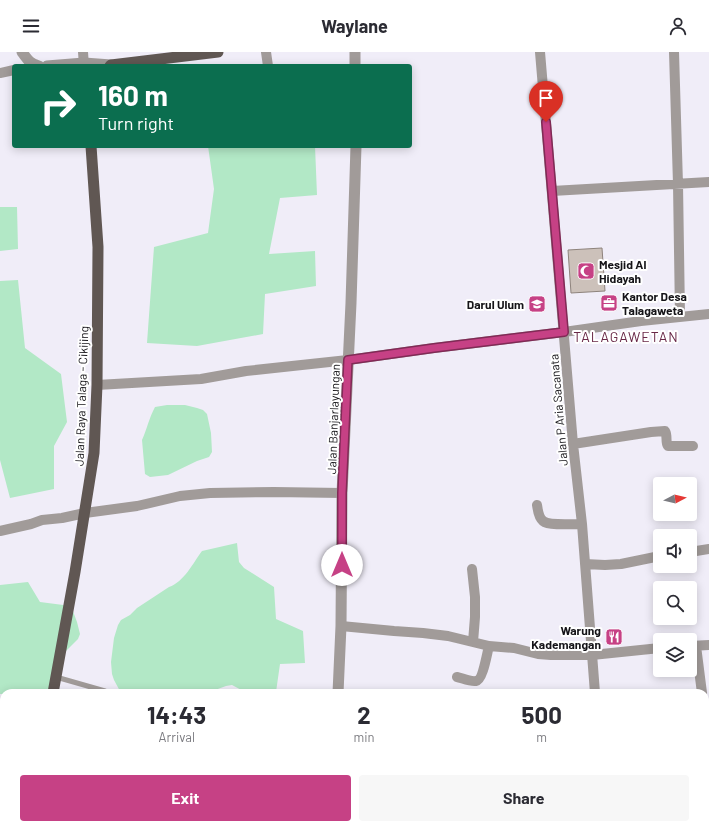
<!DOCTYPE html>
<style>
:root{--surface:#fff;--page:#f7f7f7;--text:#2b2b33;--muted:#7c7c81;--accent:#c64185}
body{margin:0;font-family:Barlow,sans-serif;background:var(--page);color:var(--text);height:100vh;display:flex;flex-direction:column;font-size:15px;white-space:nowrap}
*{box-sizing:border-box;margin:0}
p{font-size:13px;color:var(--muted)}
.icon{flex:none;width:22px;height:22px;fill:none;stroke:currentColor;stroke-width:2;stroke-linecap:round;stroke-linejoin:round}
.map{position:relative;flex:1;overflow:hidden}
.drawer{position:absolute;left:0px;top:637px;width:709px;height:140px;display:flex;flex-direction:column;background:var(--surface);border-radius:12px 12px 0 0;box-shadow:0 2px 10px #0003}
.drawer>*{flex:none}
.hud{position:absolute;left:12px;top:12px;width:400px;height:84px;border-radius:4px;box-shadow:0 2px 10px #0003;background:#0b6e4f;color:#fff;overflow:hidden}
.needle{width:26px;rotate:83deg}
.controls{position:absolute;left:653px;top:425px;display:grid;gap:8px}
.controls a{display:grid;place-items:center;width:44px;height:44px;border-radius:4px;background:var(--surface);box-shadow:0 2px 10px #0003;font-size:20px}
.pin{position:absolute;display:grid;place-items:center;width:34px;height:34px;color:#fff;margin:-41px -17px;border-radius:50% 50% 50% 0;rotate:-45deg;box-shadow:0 0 4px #0007}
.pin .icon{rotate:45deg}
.me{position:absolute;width:44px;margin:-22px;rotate:0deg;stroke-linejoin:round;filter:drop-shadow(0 0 3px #0008)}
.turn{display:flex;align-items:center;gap:14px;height:84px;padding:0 20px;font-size:18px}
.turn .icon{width:52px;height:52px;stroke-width:2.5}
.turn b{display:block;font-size:28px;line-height:34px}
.eta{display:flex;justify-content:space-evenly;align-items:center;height:68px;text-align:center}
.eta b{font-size:24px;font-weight:700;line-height:28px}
.cta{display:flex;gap:8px;margin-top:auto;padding:8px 20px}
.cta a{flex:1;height:46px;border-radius:4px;background:var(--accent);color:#fff;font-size:16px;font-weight:700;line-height:46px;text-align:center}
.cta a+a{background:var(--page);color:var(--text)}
header{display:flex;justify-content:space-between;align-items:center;height:52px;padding:0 20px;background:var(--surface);font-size:18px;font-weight:700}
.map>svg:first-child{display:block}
.green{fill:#b2e8c6}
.building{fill:#ccc1ba;stroke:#8e837c}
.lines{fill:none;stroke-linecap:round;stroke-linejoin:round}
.service{stroke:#a19b99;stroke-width:5}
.minor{stroke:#a19b99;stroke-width:10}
.tertiary{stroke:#a19b99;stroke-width:11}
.primary{stroke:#605753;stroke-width:11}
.route-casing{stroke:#812a56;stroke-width:10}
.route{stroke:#c64185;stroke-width:7}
.labels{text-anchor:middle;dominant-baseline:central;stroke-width:4;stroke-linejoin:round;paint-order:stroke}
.poi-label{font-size:12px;font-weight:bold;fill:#151418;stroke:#fff;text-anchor:start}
.street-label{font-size:12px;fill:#151418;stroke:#fff}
.quarter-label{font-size:14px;letter-spacing:1px;fill:#692847;stroke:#fff}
</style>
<header><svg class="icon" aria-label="menu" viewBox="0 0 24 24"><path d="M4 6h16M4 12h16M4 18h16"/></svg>Waylane<svg class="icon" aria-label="person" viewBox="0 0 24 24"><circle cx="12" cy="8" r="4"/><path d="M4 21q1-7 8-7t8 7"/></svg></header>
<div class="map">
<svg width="709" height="777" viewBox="0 0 709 777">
<rect width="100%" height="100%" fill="#f0edf8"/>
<path class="green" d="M208 94H315L317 143 280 146 269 202 315 199 316 234 265 242 263 282 197 294 147 291 154 195 208 181 214 137Z
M0 155H17L18 197 0 199Z
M18 228 25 296 61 322 67 370 54 394V437L10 446 0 408V229Z
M167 353H185L197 356 203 358 207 362 211 381 212 400 209 405 197 409 168 423 150 425 145 422 142 388C147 377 149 366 155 355Z
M237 491 239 510 244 516 274 535 276 567 303 579 305 611 280 612 276 640 277 641H247L232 633 226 634 215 638 214 641H121L114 628 112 622 111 610 114 586 118 573 121 568 130 563 137 556 169 535C184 530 193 511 202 499Z
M28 530 40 550 71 554 77 570 80 582 78 587 58 607 52 641 0 642V533Z
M0 690 4 691V713L0 751Z
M81 773H228L236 777H81Z
M465 773H550V776L600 773 599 777H490L488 776C479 777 472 777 465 773Z"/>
<path class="building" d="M602 196 605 239 571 241 568 198Z"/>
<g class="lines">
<path class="service" d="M56 625 105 639 107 641"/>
<path class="minor" d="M83 0 84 14
M266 0 268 14
M540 0 573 392 582 472 595 641
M674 0 678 132 680 264
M0 21 14 18
M552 139 709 130
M97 333 201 327 246 319 348 308 434 296 564 280 641 269 709 262
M573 392 651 380 665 379C668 384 665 390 668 394H693
M537 453C538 458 538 465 543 469 549 474 573 472 582 472
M0 479 31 472 42 468 62 466 85 461 137 454 180 444 210 441 274 440 342 441
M690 500 709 497
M585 512 605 513 621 512 660 504
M472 517 475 545V565L473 590
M341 574 394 579 423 581 448 584 489 594 514 596 538 602 551 603H592L660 596
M690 594 709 593
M696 594 702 641
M457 625C462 626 470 630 476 629 483 628 487 601 489 594
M396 773 453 777
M352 777 388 773
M576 777 577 773"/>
<path class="tertiary" d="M22 0C27 7 30 12 39 14
M355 0V14
M47 14 84 11 111 13
M338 641 341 574 342 441 351 251 356 94
M330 777V773"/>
<path class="primary" d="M110 14 111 13 218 0
M53 641 75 520 94 401 97 333 98 195 91 94
M29 777 30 773"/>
</g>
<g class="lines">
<g class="route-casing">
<path id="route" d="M342 513V441L348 308 434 296 564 280 546 70"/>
</g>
<use href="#route" class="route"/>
</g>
<defs>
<g id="mosque-square" transform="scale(0.9)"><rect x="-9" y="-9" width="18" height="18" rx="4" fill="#c64185" stroke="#fff"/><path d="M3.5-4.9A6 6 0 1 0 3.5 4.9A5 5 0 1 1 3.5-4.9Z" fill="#fff"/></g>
<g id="office-square" transform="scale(0.9)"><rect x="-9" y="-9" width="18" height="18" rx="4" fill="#c64185" stroke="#fff"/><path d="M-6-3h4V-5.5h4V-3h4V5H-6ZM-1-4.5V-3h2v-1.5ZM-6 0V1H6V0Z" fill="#fff"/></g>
<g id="university-square" transform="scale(0.9)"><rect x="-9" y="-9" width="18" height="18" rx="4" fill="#c64185" stroke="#fff"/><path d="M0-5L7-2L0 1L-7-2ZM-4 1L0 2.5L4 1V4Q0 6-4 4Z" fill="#fff"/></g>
<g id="restaurant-square" transform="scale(0.9)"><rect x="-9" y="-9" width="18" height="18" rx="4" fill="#c64185" stroke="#fff"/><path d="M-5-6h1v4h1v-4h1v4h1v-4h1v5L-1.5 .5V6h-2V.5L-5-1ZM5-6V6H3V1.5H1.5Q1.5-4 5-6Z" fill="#fff"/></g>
</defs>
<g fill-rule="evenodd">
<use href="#mosque-square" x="586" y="219"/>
<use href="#office-square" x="609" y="251"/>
<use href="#university-square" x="537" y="252"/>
<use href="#restaurant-square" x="614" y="585"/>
</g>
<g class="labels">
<g class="poi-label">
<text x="599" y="212">Mesjid Al<tspan x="599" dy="14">Hidayah</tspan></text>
<text x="622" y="244">Kantor Desa<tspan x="622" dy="14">Talagaweta</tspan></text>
<text x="524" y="252" text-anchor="end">Darul Ulum</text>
<text x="601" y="578" text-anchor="end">Warung<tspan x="601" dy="14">Kademangan</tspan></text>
</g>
<g class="street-label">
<text transform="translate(81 344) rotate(-88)">Jalan Raya Talaga - Cikijing</text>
<text transform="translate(558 358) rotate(-95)">Jalan P Aria Sacanata</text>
<text transform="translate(333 367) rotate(-88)">Jalan Banjarlayungan</text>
</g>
<g class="quarter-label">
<text x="626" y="284">TALAGAWETAN</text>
</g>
</g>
</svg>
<div class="controls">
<a><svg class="needle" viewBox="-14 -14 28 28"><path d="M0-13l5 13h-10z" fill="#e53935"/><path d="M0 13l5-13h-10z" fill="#7c7c81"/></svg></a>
<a><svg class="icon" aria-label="sound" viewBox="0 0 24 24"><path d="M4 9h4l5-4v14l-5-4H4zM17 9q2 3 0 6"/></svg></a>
<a><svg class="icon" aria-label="search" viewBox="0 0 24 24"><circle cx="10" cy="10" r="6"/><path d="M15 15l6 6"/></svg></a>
<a><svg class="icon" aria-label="layers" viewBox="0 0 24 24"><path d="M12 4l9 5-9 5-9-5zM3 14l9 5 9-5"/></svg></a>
</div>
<div class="pin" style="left:546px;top:70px;background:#d93025"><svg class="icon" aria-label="arrive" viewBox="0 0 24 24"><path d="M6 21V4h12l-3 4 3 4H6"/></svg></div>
<svg class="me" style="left:342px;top:513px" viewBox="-20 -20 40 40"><circle r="19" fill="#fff"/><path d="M0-13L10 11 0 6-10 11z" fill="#c64185"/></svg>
<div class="hud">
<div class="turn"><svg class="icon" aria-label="right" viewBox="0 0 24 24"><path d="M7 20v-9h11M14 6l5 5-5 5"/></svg><div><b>160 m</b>Turn right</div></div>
</div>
<section class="drawer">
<div class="eta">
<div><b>14:43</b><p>Arrival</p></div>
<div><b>2</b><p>min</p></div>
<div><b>500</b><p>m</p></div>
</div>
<div class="cta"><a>Exit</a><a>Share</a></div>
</section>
</div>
